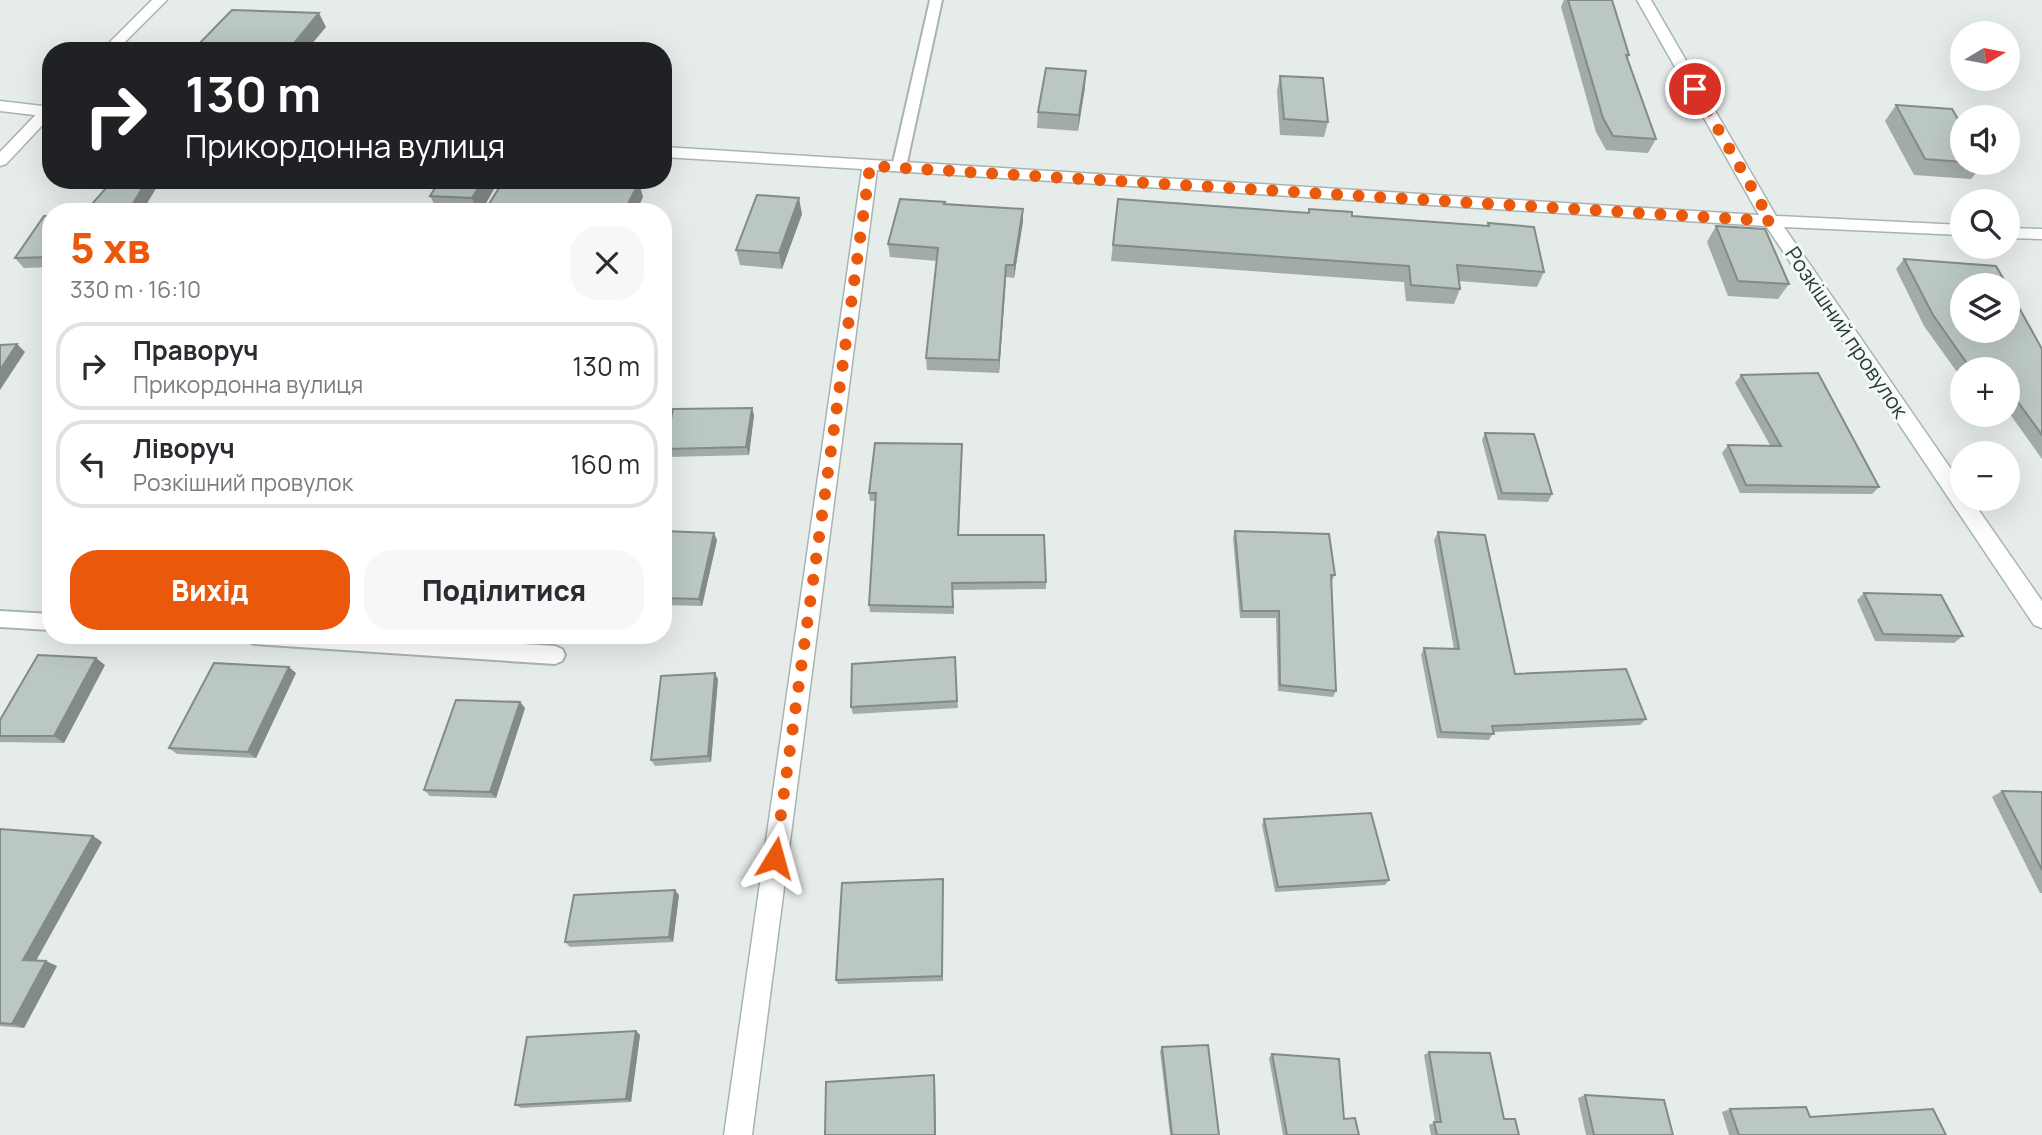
<!DOCTYPE html>
<html lang="uk">
<meta charset="utf-8">
<style>
:root{--surface:#fff;--page:#f7f7f7;--text:#2b2b33;--muted:#7c7c81;--line:#e1e1e2;--accent:#ea580c}
body{margin:0;font-family:Manrope,sans-serif;background:var(--page);color:var(--text);height:100vh;display:flex;flex-direction:column;font-size:26px;white-space:nowrap}
*{box-sizing:border-box;margin:0}
p{font-size:23px;color:var(--muted)}
.icon{flex:none;width:38px;height:38px;fill:none;stroke:currentColor;stroke-width:2;stroke-linecap:round;stroke-linejoin:round}
.map{position:relative;flex:1;overflow:hidden}
.sheet{position:absolute;left:42px;top:203px;width:630px;height:441px;display:flex;flex-direction:column;background:var(--surface);border-radius:28px;box-shadow:0 7px 28px #0002}
.sheet>*{flex:none}
.guide{position:absolute;left:42px;top:42px;width:630px;height:147px;border-radius:28px;box-shadow:0 7px 28px #0002;background:#202124;color:#fff;overflow:hidden}
.needle{width:46px;rotate:80deg}
.buttons{position:absolute;left:1950px;top:21px;display:grid;gap:14px}
.buttons a{display:grid;place-items:center;width:70px;height:70px;border-radius:50%;background:var(--surface);box-shadow:0 7px 28px #0002;font-size:35px}
.pin{position:absolute;display:grid;place-items:center;width:60px;height:60px;color:#fff;margin:-30px;border:4px solid #fff;border-radius:50%;box-shadow:0 2px 7px #0007}
.me{position:absolute;width:77px;margin:-38px;rotate:8deg;stroke-linejoin:round;filter:drop-shadow(0 0 5px #0008)}
.turn{display:flex;align-items:center;gap:24px;height:147px;padding:0 28px;font-size:32px}
.turn .icon{width:91px;height:91px;stroke-width:2.5}
.turn b{display:block;font-size:49px;line-height:60px}
.round{display:grid;place-items:center;flex:none;width:74px;height:74px;border-radius:28px;background:var(--page)}
.headline{display:flex;align-items:center;justify-content:space-between;height:119px;padding:0 28px}
h1{font-size:42px;font-weight:800;line-height:52px;color:var(--accent)}
.action{display:flex;gap:14px;margin-top:auto;padding:14px 28px}
.action a{flex:1;height:80px;border-radius:28px;background:var(--accent);color:#fff;font-size:28px;font-weight:800;line-height:80px;text-align:center}
.action a+a{background:var(--page);color:var(--text)}
ul{padding:0;list-style:none}
li{display:flex;align-items:center;gap:21px;height:88px;margin:0 14px 10px;padding:0 14px;border:4px solid var(--line);border-radius:28px}
li div{flex:1}
li b{display:block;font-size:26px}
li em{font-style:normal}
.map>svg:first-child{display:block}
.lines{fill:none;stroke-linecap:round;stroke-linejoin:round}
.service-casing{stroke:#a8b4b0;stroke-width:4}
.minor-casing{stroke:#a8b4b0;stroke-width:3}
.tertiary-casing{stroke:#a8b4b0;stroke-width:3}
.service{fill:#fff;fill-rule:evenodd}
.minor{fill:#fff;fill-rule:evenodd}
.tertiary{fill:#fff;fill-rule:evenodd}
.wall{fill:#a1aba7}
.shaded-wall{fill:#838b88}
.building{fill:#bbc7c2;stroke:#838b88;stroke-width:2}
.route{stroke:#ea580c;stroke-width:12;stroke-dasharray:0 21.6}
.labels{text-anchor:middle;dominant-baseline:central;stroke-width:6;stroke-linejoin:round;paint-order:stroke}
.street-label{font-size:21px;fill:#263c36;stroke:#f5f9f7}
</style>
<div class="map">
<svg width="2042" height="1135" viewBox="0 0 2042 1135">
<rect width="100%" height="100%" fill="#e5ece9"/>
<g class="lines">
<g class="service-casing">
<path id="service" d="M930 0H942L906 167 899 171 892 167Z
M0 611 51 614V630L0 627Z
M244 635H388L555 646 562 649 565 655 562 661 555 664 254 644 247 641Z"/>
</g>
<g class="minor-casing">
<path id="minor" d="M1637 0H1651L1776 216 1962 225V235L1784 227 1962 485V499H1971L2042 601V628L2034 625 1766 226 877 170 752 1135H724L862 169 663 157V147L1759 215Z
M0 101 51 107V117L0 111Z
M2007 228 2042 229V239L2007 238Z"/>
</g>
<g class="tertiary-casing">
<path id="tertiary" d="M152 0H167L116 51H101Z
M51 103V116L6 164 0 166V152L46 104Z"/>
</g>
<use href="#service" class="service"/>
<use href="#minor" class="minor"/>
<use href="#tertiary" class="tertiary"/>
</g>
<path class="wall" d="M1564 0H1612L1629 55 1628 59 1656 139 1648 153 1606 150 1596 132 1561 7Z
M1280 76 1328 122 1324 137 1280 135 1277 91Z
M1085 87 1078 131 1037 128 1038 112Z
M1896 105 1962 126V163H1984L1971 179 1914 175 1885 121Z
M440 180H499L481 212 438 211 430 196Z
M1118 199 1308 213 1309 209 1352 216 1487 226 1488 223 1544 272 1537 287 1459 281 1460 289 1454 304 1406 301 1404 282 1111 261Z
M945 202V204L1023 209V221L1014 278 1006 277 999 373 927 370 926 358 937 261 890 257 888 244Z
M802 214 782 269 740 265 736 250Z
M51 216V267L24 268 15 258Z
M1716 226 1789 284 1778 299 1728 296 1707 242Z
M1904 259 2042 349V459L2007 410V369H1962V379L1924 326 1896 269Z
M1741 375 1879 487 1872 494 1740 493 1722 453 1728 445H1770L1735 383Z
M754 415 749 455 668 457 665 449Z
M1485 433 1552 494 1548 502 1498 500 1482 440Z
M962 452 959 535 1046 582V589L953 590 954 614 870 612 869 605 876 501H870L869 493Z
M663 531 717 540 702 606 663 605Z
M1235 531 1335 575 1331 582 1336 691 1333 697 1278 691 1276 618H1240L1233 538Z
M1438 532 1515 674 1646 719 1640 725 1494 732 1489 740 1437 738 1421 655 1424 648 1454 649 1434 540Z
M1864 593 1963 636 1954 643 1875 641 1857 600Z
M955 657 958 708 853 714 851 707Z
M105 665 64 743 0 742V720Z
M296 673 256 758 177 754 169 748Z
M718 679 711 762 655 766 651 760Z
M520 702 525 708 496 798 430 796 424 790Z
M2002 791 2042 792V893H2040L1992 797Z
M1264 819 1389 880 1385 885 1275 892 1262 825Z
M0 829 93 836 102 842 36 961 57 966 24 1028 0 1026Z
M943 879V981L838 984 836 980Z
M679 895 673 942 570 947 565 942Z
M636 1031 640 1035 631 1102 521 1108 515 1105Z
M1162 1047 1219 1135H1170L1160 1051Z
M1429 1052 1504 1119 1519 1135H1431L1429 1125 1435 1122 1424 1055Z
M1272 1054 1344 1119 1359 1135H1283L1269 1058Z
M1585 1095 1673 1135H1586L1578 1098Z
M1730 1109 1810 1117 1946 1135H1729L1722 1112Z"/>
<path class="shaded-wall" d="M319 13 326 27 306 51 290 48Z
M1086 71 1085 87 1078 131 1079 115Z
M147 180H161L142 212H128Z
M483 180H499L481 212H478L472 198Z
M639 182 643 197 636 212H624Z
M799 198 802 214 782 269 779 253Z
M1023 209V221L1014 278V265Z
M1006 265V277L999 373V360Z
M17 344 25 352 0 390V370Z
M752 408 754 415 749 455 746 447Z
M714 533 717 540 702 606 699 599Z
M96 658 105 665 64 743 54 736Z
M289 667 296 673 256 758 248 752Z
M715 673 718 679 711 762 708 756Z
M520 702 525 708 496 798 490 792Z
M93 836 102 842 34 964 23 960Z
M943 879V981L942 976Z
M675 890 679 895 673 942 669 937Z
M46 961 57 966 24 1028 12 1024Z
M636 1031 640 1035 631 1102 626 1099Z
M934 1075 935 1079 936 1135H935Z"/>
<path class="building" d="M1568 0H1612L1629 55H1626L1656 139 1613 136 1603 118Z
M232 10 319 13 290 48 332 51H192Z
M1046 68 1086 71 1079 115 1038 112Z
M1280 76 1323 78 1328 122 1284 119Z
M1896 105 1952 109 1962 126V162L1925 159Z
M113 180H147L128 212H85Z
M440 180H483L472 198 430 196Z
M504 180H615L639 182 624 212H484Z
M757 195 799 198 779 253 736 250Z
M900 199 945 202 944 204 1023 209 1014 265H1006L999 360 926 358 938 248 888 244Z
M1118 199 1309 213V209L1352 212V216L1489 226 1488 223 1534 227 1544 272 1457 265 1460 289 1411 285 1409 266 1113 245Z
M44 216H51V257L15 258Z
M1716 226 1765 229 1789 284 1738 281Z
M1904 259 1996 266 2007 285H1962V331H2007V286L2042 349V435L2007 387V369H1971L1933 315Z
M17 344 0 370V345Z
M1818 373 1879 487 1746 485 1728 445 1781 446 1741 375Z
M752 408 746 447 665 449 673 409Z
M1485 433 1534 434 1552 494 1502 493Z
M875 443 962 444 958 535H1044L1046 582 952 583 953 607 869 605 876 493H869Z
M663 531 714 533 699 599 663 598Z
M1235 531 1329 534 1335 575H1331L1336 691 1280 685 1279 611H1242Z
M1438 532 1485 535 1515 674 1626 669 1646 719 1492 726 1494 734 1441 732 1424 648 1459 649Z
M1864 593 1941 595 1963 636 1883 634Z
M38 655 96 658 54 736H0V720Z
M955 657 957 701 851 707 852 664Z
M214 663 289 667 248 752 169 748Z
M715 673 708 756 651 760 661 676Z
M456 700 520 702 490 792 424 790Z
M2002 791 2042 792V870Z
M1371 813 1389 880 1278 887 1264 819Z
M0 829 93 836 23 960 46 961 12 1024 0 1023Z
M943 879 942 976 836 980 842 883Z
M675 890 669 937 565 942 574 895Z
M636 1031 626 1099 515 1105 527 1037Z
M1208 1045 1219 1135H1172L1162 1047Z
M1429 1052 1490 1053 1504 1119H1515L1519 1135H1437L1434 1122H1441Z
M1272 1054 1339 1059 1344 1119 1355 1118 1359 1135H1287Z
M934 1075 935 1135H825L826 1082Z
M1585 1095 1664 1100 1673 1135H1594Z
M1806 1107 1810 1117 1933 1109 1946 1135H1739L1730 1109Z"/>
<g class="lines">
<path class="route" d="M775 858 870 166 1771 221 1695 89"/>
</g>
<g class="labels">
<g class="street-label">
<text transform="translate(1847 332) rotate(56)">Розкішний провулок</text>
</g>
</g>
</svg>
<div class="buttons">
<a><svg class="needle" viewBox="-14 -14 28 28"><path d="M0-13l5 13h-10z" fill="#e53935"/><path d="M0 13l5-13h-10z" fill="#7c7c81"/></svg></a>
<a><svg class="icon" aria-label="sound" viewBox="0 0 24 24"><path d="M4 9h4l5-4v14l-5-4H4zM17 9q2 3 0 6"/></svg></a>
<a><svg class="icon" aria-label="search" viewBox="0 0 24 24"><circle cx="10" cy="10" r="6"/><path d="M15 15l6 6"/></svg></a>
<a><svg class="icon" aria-label="layers" viewBox="0 0 24 24"><path d="M12 4l9 5-9 5-9-5zM3 14l9 5 9-5"/></svg></a>
<a>+</a>
<a>−</a>
</div>
<div class="pin" style="left:1695px;top:89px;background:#d93025"><svg class="icon" aria-label="arrive" viewBox="0 0 24 24"><path d="M6 21V4h12l-3 4 3 4H6"/></svg></div>
<svg class="me" style="left:775px;top:858px" viewBox="-20 -20 40 40"><path d="M0-17L14 15 0 8-14 15z" fill="#ea580c" stroke="#fff" stroke-width="4"/></svg>
<div class="guide">
<div class="turn"><svg class="icon" aria-label="right" viewBox="0 0 24 24"><path d="M7 20v-9h11M14 6l5 5-5 5"/></svg><div><b>130 m</b>Прикордонна вулиця</div></div>
</div>
<section class="sheet">
<div class="headline"><div><h1>5 хв</h1><p>330 m · 16:10</p></div><a class="round"><svg class="icon" aria-label="close" viewBox="0 0 24 24"><path d="M6 6l12 12M18 6L6 18"/></svg></a></div>
<ul>
<li><svg class="icon" aria-label="right" viewBox="0 0 24 24"><path d="M7 20v-9h11M14 6l5 5-5 5"/></svg><div><b>Праворуч</b><p>Прикордонна вулиця</p></div><em>130 m</em></li>
<li><svg class="icon" aria-label="left" viewBox="0 0 24 24"><path d="M17 20v-9H6M10 6l-5 5 5 5"/></svg><div><b>Ліворуч</b><p>Розкішний провулок</p></div><em>160 m</em></li>
</ul>
<div class="action"><a>Вихід</a><a>Поділитися</a></div>
</section>
</div>
